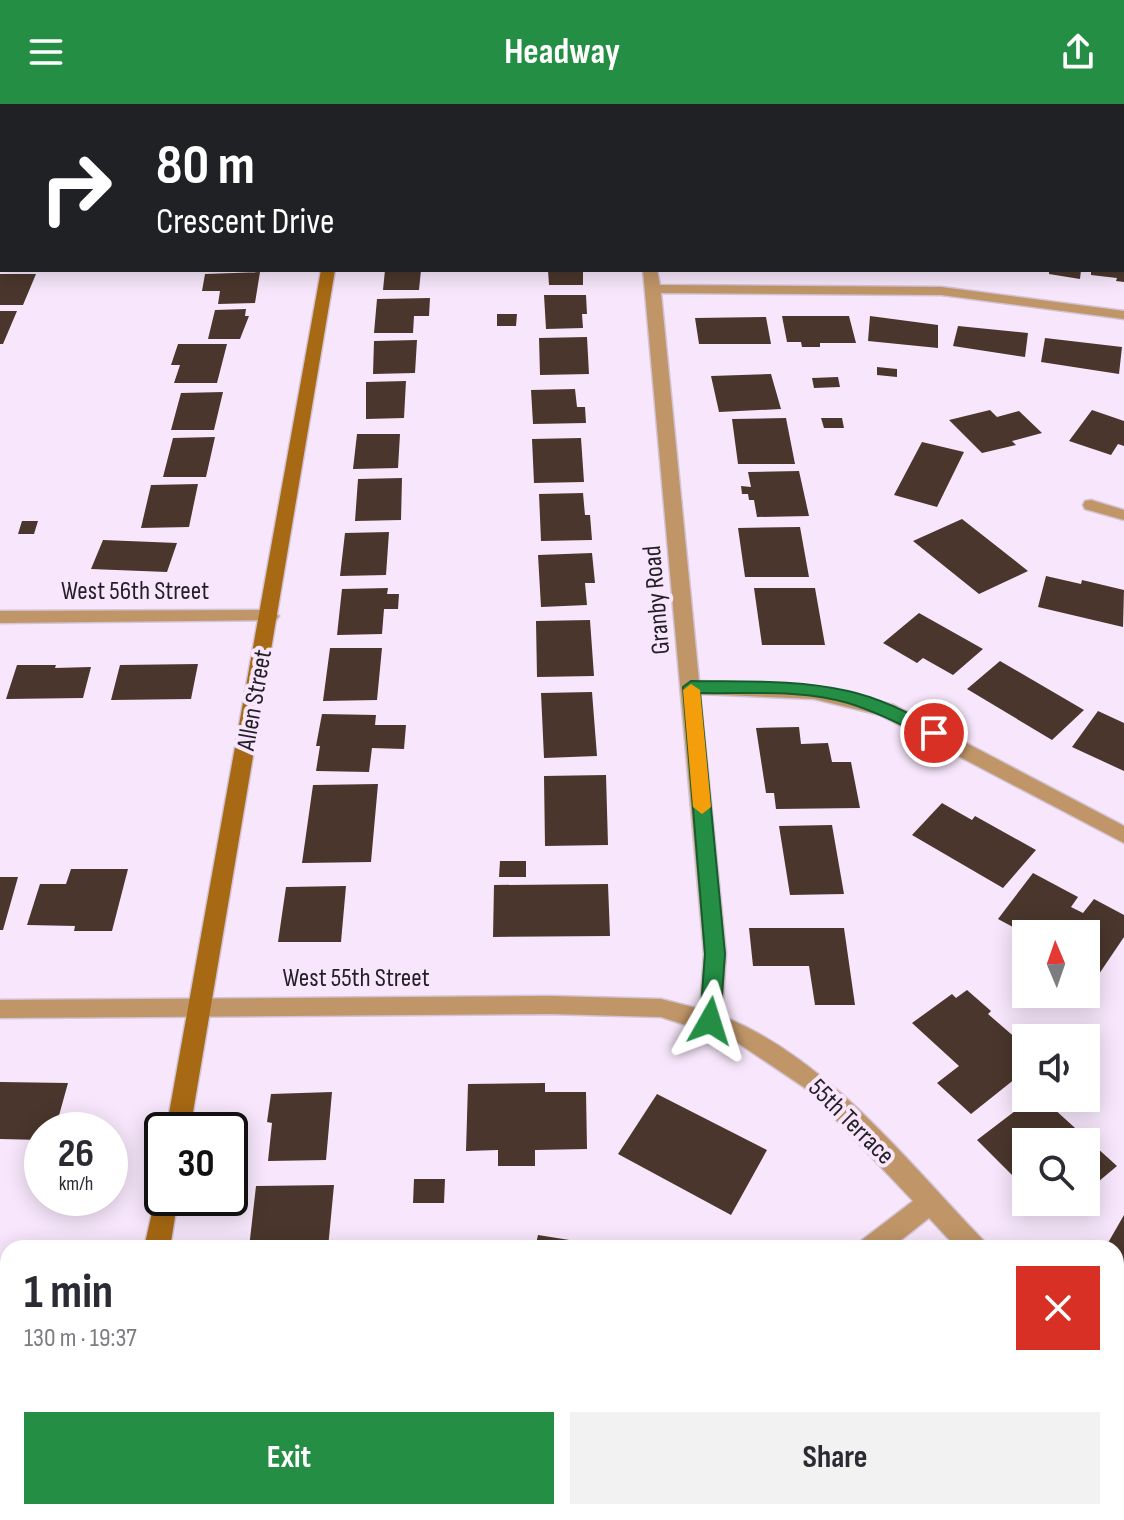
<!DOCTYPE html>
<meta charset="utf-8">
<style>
:root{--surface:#fff;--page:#f2f2f3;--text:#2b2b33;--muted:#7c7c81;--accent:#248e45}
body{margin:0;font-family:"Sofia Sans Condensed",sans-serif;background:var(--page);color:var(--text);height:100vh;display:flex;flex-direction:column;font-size:30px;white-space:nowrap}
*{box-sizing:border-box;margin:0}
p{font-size:26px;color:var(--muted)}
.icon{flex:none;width:44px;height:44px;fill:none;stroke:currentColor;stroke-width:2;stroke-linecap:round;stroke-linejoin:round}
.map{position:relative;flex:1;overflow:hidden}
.details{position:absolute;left:0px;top:1136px;width:1124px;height:280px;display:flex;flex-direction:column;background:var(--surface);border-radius:24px 24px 0 0;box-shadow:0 4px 20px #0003}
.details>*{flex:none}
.banner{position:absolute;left:0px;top:0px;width:1124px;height:168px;box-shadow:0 4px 20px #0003;background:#202124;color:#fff;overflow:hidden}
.needle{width:52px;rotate:358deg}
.tools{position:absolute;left:1012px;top:816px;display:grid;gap:16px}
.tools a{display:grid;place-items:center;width:88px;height:88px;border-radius:0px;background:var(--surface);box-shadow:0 4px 20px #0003;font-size:40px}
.speed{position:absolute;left:24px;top:1008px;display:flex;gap:16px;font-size:40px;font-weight:700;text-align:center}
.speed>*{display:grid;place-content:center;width:104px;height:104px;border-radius:50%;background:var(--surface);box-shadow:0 4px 20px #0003;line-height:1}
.speed small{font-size:20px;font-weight:400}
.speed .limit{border:4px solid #111;border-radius:12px;background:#fff;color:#111}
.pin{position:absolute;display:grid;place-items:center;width:68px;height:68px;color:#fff;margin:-34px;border:4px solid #fff;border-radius:50%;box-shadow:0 2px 8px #0007}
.me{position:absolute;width:88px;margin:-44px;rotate:6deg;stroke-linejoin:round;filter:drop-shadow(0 0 6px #0008)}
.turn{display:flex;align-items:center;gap:28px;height:168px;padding:0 24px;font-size:36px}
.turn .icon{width:104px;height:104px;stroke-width:2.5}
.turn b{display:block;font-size:56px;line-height:68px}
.round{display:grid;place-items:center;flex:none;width:84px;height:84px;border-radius:0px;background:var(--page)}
.head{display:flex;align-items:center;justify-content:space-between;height:136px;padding:0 24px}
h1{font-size:48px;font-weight:700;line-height:60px}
.primary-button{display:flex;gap:16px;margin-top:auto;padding:16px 24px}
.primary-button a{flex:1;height:92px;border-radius:0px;background:var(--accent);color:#fff;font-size:32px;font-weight:700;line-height:92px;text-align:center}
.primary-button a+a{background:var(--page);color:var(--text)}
header{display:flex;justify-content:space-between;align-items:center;height:104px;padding:0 24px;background:var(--accent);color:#fff;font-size:36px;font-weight:700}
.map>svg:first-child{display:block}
.building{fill:#4a362c}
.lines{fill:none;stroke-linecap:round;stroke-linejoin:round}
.street-casing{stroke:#d2c3d5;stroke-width:3}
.secondary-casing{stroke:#d2c3d5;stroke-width:3}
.street{fill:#c09668;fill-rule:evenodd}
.secondary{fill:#a76913;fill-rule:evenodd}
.route{fill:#248e45;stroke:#175c2d;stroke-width:2}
.slow{fill:#f59e0b}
.labels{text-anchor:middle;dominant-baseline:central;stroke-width:8;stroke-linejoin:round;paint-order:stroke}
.street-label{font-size:26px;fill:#241e25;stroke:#f8e7fc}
</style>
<header><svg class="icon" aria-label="menu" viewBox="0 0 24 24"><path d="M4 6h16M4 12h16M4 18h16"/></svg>Headway<svg class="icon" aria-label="share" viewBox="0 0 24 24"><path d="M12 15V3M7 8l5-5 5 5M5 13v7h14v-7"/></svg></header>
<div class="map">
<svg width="1124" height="1416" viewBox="0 0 1124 1416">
<rect width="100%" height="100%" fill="#f8e7fc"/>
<path class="building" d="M385 166H421L419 186H383Z
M548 166H583V181H549Z
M1049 166H1081L1080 175 1049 170Z
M1091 166H1124V178L1116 177 1117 174 1091 171Z
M260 168 255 199 218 200 220 187H202L205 170Z
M0 170H36L23 201H0Z
M544 191H586L587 210H582L583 224 546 225Z
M430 194 429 212H414L413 229H374L377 195Z
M246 205 245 212H249L240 235H208L215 206Z
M0 207H17L3 240H0Z
M497 210H517L516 222H497Z
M782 212H849L856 239H820V243H802L801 238H787Z
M870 212 938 221V244L868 237Z
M766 213 771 240H699L695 214Z
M958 222 1028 229 1025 253 953 242Z
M587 233 589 270 540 271 539 234Z
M1045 234 1122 243 1119 270 1041 258Z
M417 236 415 269 373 270 374 237Z
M178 240H227L217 279H174L180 261H171Z
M877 263 897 265V273L877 271Z
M771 270 781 305 719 308 711 272Z
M838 273 840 283 814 284 812 274Z
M406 277 404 314 366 315V278Z
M575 285 577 303H585L586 319 533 320 531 286Z
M223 288 214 326H171L181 289Z
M990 306 997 313 1019 307 1042 329 1012 337 1016 341 982 349 949 316Z
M1092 306 1124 317V342L1118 340 1111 351 1069 337Z
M786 314 795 360H738L732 315Z
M821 314H842L844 324H824Z
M357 330H400L398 364 353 365Z
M215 333 206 373H163L173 334Z
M581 334 584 378 534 379 532 335Z
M922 338 964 348 937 403 894 391Z
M799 367 809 412 757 413 754 396H749L748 390H742L741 382 751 383 748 368Z
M402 374 401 416 355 417 358 375Z
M198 380 189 423 141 424 151 381Z
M583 389 585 411H590L592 436 541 437 539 390Z
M962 415 1028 467 979 490 913 437Z
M22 417H38L34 430H18Z
M800 423 809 473H745L738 424Z
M389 428 386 471 340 472 345 429Z
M103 436 177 439 167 468 91 465Z
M592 449 595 479H585L587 501 541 503 538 451Z
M1046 472 1081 480 1082 476 1124 486 1123 523 1038 503Z
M388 484 387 490H399L398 505H384L382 530 337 531 342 485Z
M754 484H815L825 541H762Z
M919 509 983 545 953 571 923 554 917 559 883 539Z
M590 516 594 572 537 573 536 517Z
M330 544H382L377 596 323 597Z
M1000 557 1084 606 1052 636 967 585Z
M198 560 191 595 111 596 120 561Z
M17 561H56L55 564 91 563 83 594 6 595Z
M592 588 597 652 544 654 541 589Z
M1098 607 1124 619V667L1072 643Z
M322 610 376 611 375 621H406L404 645 372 644 369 668 316 667 320 642H316Z
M799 623 801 640 828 639 832 658H851L860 704 776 705 774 689H766L756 624Z
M606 671 608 741 545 742 544 672Z
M378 680 371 758 302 759 313 681Z
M942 699 972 716 975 712 1036 746 1003 784 912 731Z
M832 721 844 790 790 791 779 722Z
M500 757H526V773H499Z
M71 765H128L112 827H74L75 822 27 821 40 780H66Z
M1033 769 1078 793 1071 803 1083 809 1094 795 1124 811V833L1099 870 1086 863V830H1026L998 815Z
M0 773H18L3 826H0Z
M608 780 610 832 493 833 494 781Z
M346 782 341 838H278L286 783Z
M749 824H844L855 901H815L809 862H753Z
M967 886 991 907 988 910 1026 943V966L971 1010 937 979 959 962 912 919 952 890 956 894Z
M0 978 68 979 55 1026H42V1036L0 1035Z
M545 979V988H586L587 1045 535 1046V1062H498V1046L466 1047 468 980Z
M332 988 326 1056 268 1057 272 1019 267 1018 271 990Z
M657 990 767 1046 731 1111 618 1050Z
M1032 994H1042L1117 1062 1086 1088V1038H1026V1078L1022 1081 977 1036Z
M414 1075H445L444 1099H413Z
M334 1081 328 1144H249L256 1082Z
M1124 1111V1196L1116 1191V1144H1105Z
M538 1131 607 1142V1144H535Z
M0 1350 8 1351V1408H15L13 1416H0Z
M221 1408H344L343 1416H220Z
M587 1408H627L615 1416H591Z
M970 1408H1096L1098 1416H971Z"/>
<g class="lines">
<g class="street-casing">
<path id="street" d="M629 0H641L642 2H630Z
M1122 49H1124V57H1122Z
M0 118H2V126H0Z
M643 166H657L660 181 941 183 1124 207V215L941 191 661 189 699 577 814 582 894 601 1124 722V739L880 611 814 595 700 590 726 850 722 912C826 953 906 1056 983 1136L987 1144H957L929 1114 891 1144H858L862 1136 913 1097 808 986 735 937 661 913 550 910 0 914V896L550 892 661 895 700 905 704 850Z
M1091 396 1124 406V416L1085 405 1083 401 1085 397Z
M270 506 279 512 276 516 0 519V507Z
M1116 1255 1124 1258V1286L1116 1283Z"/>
</g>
<g class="secondary-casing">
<path id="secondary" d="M352 0H364V2H352Z
M321 166H335L190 1026H166Z
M162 1084V1094H178L170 1144H144L157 1086Z
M95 1408H123L122 1416H94Z"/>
</g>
<use href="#street" class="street"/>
<use href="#secondary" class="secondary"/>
</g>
<path class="route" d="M691 577C743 578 797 575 848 587 880 594 910 610 940 625L943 629 934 636 928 634C902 621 877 608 848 599 801 585 748 590 700 589L725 850 720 917 717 923 710 925 703 923 700 917 705 850 683 583Z"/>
<path class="slow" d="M691 580 700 586 711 703 702 710 693 703 683 586Z"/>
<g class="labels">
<g class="street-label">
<text x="135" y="487">West 56th Street</text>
<text transform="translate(657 496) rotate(-95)">Granby Road</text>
<text transform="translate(255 596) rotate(-80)">Allen Street</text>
<text x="356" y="874">West 55th Street</text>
<text transform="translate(851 1018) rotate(45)">55th Terrace</text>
</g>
</g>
</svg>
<div class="tools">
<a><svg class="needle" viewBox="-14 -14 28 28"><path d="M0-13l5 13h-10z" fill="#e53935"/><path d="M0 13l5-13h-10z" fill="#7c7c81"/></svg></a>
<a><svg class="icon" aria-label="sound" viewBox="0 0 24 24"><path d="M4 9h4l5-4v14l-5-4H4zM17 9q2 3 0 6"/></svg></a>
<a><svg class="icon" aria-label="search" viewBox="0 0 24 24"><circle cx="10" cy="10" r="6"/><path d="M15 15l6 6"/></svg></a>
</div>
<div class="speed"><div>26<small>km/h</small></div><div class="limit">30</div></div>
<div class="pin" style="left:934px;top:629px;background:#d93025"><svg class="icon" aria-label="arrive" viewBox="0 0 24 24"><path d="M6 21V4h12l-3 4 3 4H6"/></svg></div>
<svg class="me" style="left:710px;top:917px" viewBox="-20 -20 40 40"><path d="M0-17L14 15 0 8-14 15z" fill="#248e45" stroke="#fff" stroke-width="4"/></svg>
<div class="banner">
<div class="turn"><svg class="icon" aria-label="right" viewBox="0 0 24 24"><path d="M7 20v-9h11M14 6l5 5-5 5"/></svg><div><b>80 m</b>Crescent Drive</div></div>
</div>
<section class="details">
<div class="head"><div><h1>1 min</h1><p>130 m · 19:37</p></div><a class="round" style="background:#d93025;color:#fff"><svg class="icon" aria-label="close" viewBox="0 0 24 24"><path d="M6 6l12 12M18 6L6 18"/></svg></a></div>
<div class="primary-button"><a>Exit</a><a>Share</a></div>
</section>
</div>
